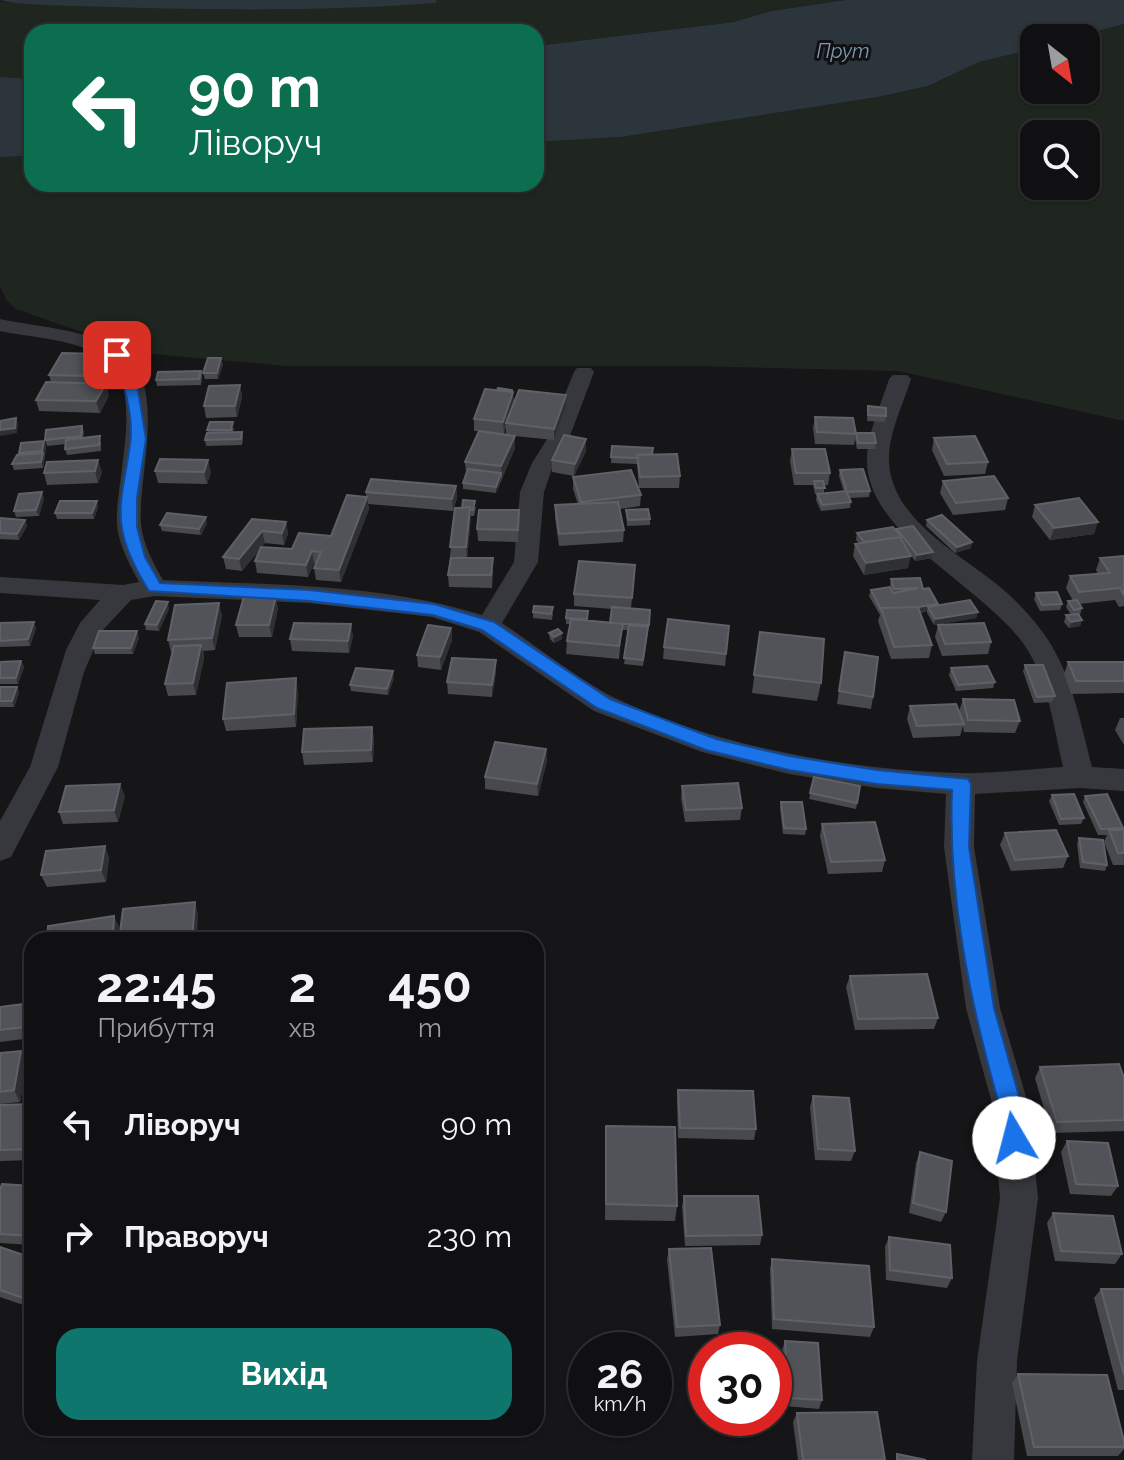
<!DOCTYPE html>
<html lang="uk">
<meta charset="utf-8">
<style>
:root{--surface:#101012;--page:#19191b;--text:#f1f3f6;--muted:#9c9d9f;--line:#303032;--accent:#0f766e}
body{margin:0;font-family:Raleway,sans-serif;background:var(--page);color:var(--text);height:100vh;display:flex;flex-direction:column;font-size:30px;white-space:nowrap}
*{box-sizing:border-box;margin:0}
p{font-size:26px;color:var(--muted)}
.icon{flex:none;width:44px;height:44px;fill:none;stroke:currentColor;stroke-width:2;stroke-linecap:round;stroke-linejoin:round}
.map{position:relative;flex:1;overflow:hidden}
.side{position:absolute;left:24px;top:932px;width:520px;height:504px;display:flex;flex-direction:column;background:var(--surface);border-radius:24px;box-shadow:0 2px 6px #0004,0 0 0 2px var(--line)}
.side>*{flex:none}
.banner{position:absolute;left:24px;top:24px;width:520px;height:168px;border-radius:24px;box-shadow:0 2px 6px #0004,0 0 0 2px var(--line);background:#0b6e4f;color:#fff;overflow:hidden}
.needle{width:52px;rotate:149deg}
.fabs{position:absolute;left:1020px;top:24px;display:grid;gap:16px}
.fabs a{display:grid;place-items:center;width:80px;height:80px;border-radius:16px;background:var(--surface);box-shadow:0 2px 6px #0004,0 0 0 2px var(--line);font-size:40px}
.speed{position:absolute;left:568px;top:1332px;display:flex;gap:16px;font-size:40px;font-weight:700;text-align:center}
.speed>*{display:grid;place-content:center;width:104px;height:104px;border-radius:50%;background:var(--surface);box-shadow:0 2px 6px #0004,0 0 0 2px var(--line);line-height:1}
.speed small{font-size:20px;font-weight:400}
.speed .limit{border:12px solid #d22;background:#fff;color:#111}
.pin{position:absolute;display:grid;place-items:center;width:68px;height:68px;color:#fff;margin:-34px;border-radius:16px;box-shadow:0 4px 12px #0006}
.me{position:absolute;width:88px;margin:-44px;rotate:352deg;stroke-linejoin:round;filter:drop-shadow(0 0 6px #0008)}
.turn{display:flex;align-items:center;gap:28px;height:168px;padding:0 32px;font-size:36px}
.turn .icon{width:104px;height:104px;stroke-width:2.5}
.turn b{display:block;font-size:56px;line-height:68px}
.eta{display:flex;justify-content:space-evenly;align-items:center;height:136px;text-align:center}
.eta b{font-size:48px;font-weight:700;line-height:56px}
.button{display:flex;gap:16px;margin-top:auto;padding:16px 32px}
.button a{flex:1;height:92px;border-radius:24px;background:var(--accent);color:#fff;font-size:32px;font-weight:700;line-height:92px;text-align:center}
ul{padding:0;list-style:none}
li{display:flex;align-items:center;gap:24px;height:112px;padding:0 32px}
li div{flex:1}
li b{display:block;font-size:30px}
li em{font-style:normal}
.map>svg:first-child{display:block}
.green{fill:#1e261f;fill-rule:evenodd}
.water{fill:#2c353c}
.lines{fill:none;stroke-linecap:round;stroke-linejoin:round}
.minor{fill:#37383d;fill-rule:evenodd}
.wall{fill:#47494d;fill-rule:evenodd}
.shaded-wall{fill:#2f3033}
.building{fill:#525359;stroke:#5f6168;stroke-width:2}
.route{fill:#1a73e8;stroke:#114b97;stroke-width:2}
.labels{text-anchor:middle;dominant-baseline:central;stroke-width:6;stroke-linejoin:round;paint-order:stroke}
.far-water-label{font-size:20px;font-style:italic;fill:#7f9bb3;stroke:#111113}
</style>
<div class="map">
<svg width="1124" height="1460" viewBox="0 0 1124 1460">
<rect width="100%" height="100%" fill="#161618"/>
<path class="green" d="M437 0H845L771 11 734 22 536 46V32H32V79L0 77V2L247 9 435 3Z
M1124 24V421L898 371 692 366H287L141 353 16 309 7 301 0 287V157L32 156V184H536V142L621 137 878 97 928 86 979 62 1034 49V90H1086V38H1072ZM1034 134H1086V186H1034Z"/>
<path class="water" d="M0 0H437L436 3C317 12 196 10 77 6 62 6 8 4 0 0Z
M845 0H1124V24L1072 38H1034V49L979 62 928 86 878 97 621 137 536 142V46L734 22 771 11Z
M0 77 32 79V156L0 157Z"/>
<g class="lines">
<path class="minor" d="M0 319C38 327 84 329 119 349 170 379 137 478 141 524 143 544 153 563 163 580 269 585 380 583 482 615L514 562 520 492 532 463 546 441 574 372 577 368H591L594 372 568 441 554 463 544 492 538 562 502 623C538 647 577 679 615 698 714 746 850 770 959 773 994 774 1029 769 1063 767 1054 728 1048 680 1025 646 985 587 867 535 867 461 867 433 881 405 889 379L893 375H907L911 379C903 405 888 434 889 462 892 520 959 553 999 586 1015 599 1029 614 1041 630 1071 669 1080 721 1092 767L1124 769V791L1080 788 975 794 974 847 1000 1008 1029 1107 1038 1198 1017 1361 1014 1460H972L977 1361 1000 1198 993 1107 966 1008 944 847 946 794 877 788 789 774 702 752 594 711 479 632 432 617 309 603 155 596 131 600 101 632 84 672 58 767 11 857 0 861V821L30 767 66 650 80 623 100 600 0 593V577L123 585 139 582C130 565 119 546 117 525 114 487 146 386 106 359 77 339 34 338 0 331Z"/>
</g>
<path class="wall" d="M100 354 104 365 94 384 109 395 100 413 39 411 36 400 51 382 49 375Z
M223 364 218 379H205L203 373Z
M201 371 202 377 201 385 157 386 156 380Z
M240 385 242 397 237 417 206 418 204 406Z
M512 392H513L514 403 566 407 554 440 515 436V448L496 493 463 489V483L466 473 465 462 479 431H474V419ZM506 427V435L479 431 504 434Z
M868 406 886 416 885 422 867 421Z
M815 417 856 434 854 445 815 444 813 428Z
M82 426 84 432 83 438 101 442V451L67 455 65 449 66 444 47 446 45 440Z
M234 428 233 432H242L243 438 242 445 206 446 205 440 208 433 207 430Z
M856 433 876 443 875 449H857L855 439Z
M934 438 988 462 985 474 944 476 932 450Z
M586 439V451L574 476 552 472V460Z
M44 441 46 447 43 468 14 470 12 464 19 455V453Z
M612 446 652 454 680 476 679 488H639L637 464 611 463Z
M792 449 830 473 828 485H824V493L844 492 839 476 840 470 870 491 869 497 849 498 851 502 850 508 821 511 816 500 817 494H815L813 485H794L790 461Z
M47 462 102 472 98 483 47 485 44 473Z
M155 471 211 472 207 484 158 483Z
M573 477 641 495 640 506 620 509 624 530 623 542 559 546 555 517V505L578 504 573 489Z
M943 481 1008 498 1005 510 953 515 940 493Z
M456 486 457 498 453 511 368 504 369 509 341 582 316 580 314 568 316 563H314L308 577 257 573 255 561 260 549 242 571 226 569 223 557 252 519 286 522 288 534 284 545 265 543 261 547 292 549 331 536 366 497V492Z
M44 498 39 516 16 517 14 511Z
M1035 505 1094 534 1050 540 1032 517Z
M98 507 94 519H57L55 513Z
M476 507 474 516H471L467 558 493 570 492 588 449 587 448 575 455 508Z
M519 510 518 542 478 541 477 529Z
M626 510 650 519V525L627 526Z
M0 518 25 520 27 526 19 540 0 539Z
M927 520 971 548 955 553 926 526Z
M207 523 201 535 162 531 160 525Z
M897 529 933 552 932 558 915 561 909 552 908 568 864 575 853 556 855 544 859 543 856 540 857 533 897 532Z
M1124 556V606L1119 607 1115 600 1079 604 1082 608 1080 615H1079L1082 620 1080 626 1069 628 1064 622 1066 615H1071L1066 607 1068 601H1073L1066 588 1070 576 1098 574 1096 570 1100 558Z
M635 565 631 609 650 610 648 631 643 666 624 664 629 630H622L619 659 566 654 567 641 570 624H566V618L610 622 612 609 574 606V594Z
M891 579 923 589 938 605 978 612 976 618 934 625 927 613V611L920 613 932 645 929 658 891 659 878 621 880 615 869 596 871 590 891 589 890 585Z
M1036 593 1062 604 1060 610 1040 611 1034 599Z
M278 608 272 637H239L236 625Z
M169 609 159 631 146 630 145 624Z
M533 612 553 613 552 620 533 618Z
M222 615 215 650 203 651 204 658 196 695 168 696 165 684 173 652H171L168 640Z
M0 623 36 628 30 646 0 647Z
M938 625 991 642 988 654 942 656 935 637Z
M729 626 725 666 663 659 664 647Z
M451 628 452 640 441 670 418 667 417 655Z
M760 632 821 683 817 701 752 693Z
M549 633 562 639 554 643 550 639Z
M353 636 349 653 292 651 290 639Z
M139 638 133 654H95L93 648Z
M845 652 873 697 871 709 837 704Z
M496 660V672L492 697 448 694 447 682Z
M21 661 24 667 18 684H0V662Z
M1068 662H1124V693L1071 694 1064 674Z
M1025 665 1055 696 1052 702 1034 703 1023 671Z
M951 668 995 682 993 688 956 691 949 675Z
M394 678 388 695 351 691 350 685Z
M0 687H17L19 693 14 707H0Z
M298 691 296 727 226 731 223 719Z
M963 699 1020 721 1015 733 964 732 963 726 960 736 913 738 907 719 910 706 959 711Z
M1120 718H1124V745L1115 730Z
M372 727 374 739 373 762 304 765 302 752Z
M546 749 547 761 538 796 485 789V777Z
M814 777 860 786 856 809 809 799Z
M682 786 742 808 740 820 685 822 681 798Z
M1052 795 1084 818 1081 824 1059 825 1049 801Z
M125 796 118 822 63 824 59 812Z
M1085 796 1123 828 1124 865H1113L1104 842 1107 835H1098L1083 802Z
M781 802 806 829 805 835 783 834 780 808Z
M822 824 885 860 882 872 828 874 820 836Z
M1005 833 1068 856 1063 868 1011 871 1000 845Z
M1079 838 1107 865 1105 871 1080 868 1077 844Z
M105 846 109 858 106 882 47 887 41 875Z
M850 976 938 1018 934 1029 855 1030 846 987Z
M32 1003V1038L0 1042V1007Z
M21 1051 27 1062 20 1102 0 1104V1053Z
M1040 1067 1124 1078V1131L1051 1133 1035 1078Z
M678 1090 756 1129 754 1140 678 1138 677 1101Z
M813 1096 855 1151 851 1161 815 1160 810 1107Z
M32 1104V1160L0 1161V1105Z
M606 1126 677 1206 675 1221 605 1220Z
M1067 1141 1118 1186 1111 1196 1070 1194 1061 1152Z
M920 1152 946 1212 941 1222 909 1213 916 1163Z
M32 1186V1245L0 1243V1190Z
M684 1196 762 1235 760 1245 685 1246 682 1207Z
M1053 1213 1122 1254 1115 1264 1055 1261 1047 1223Z
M889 1237 952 1278 947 1288 886 1280 885 1247Z
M0 1247 32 1258V1308L0 1297Z
M669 1249 720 1325 718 1334 675 1337 667 1259Z
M772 1259 874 1327 870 1337 772 1329 770 1269Z
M1101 1289H1124V1390H1118L1094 1298Z
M785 1341 822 1400 819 1409 785 1406 782 1350Z
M1018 1374 1124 1441V1449L1118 1456H1027L1012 1383Z
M797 1413 885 1460H798L793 1422Z"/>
<path class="shaded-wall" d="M100 354 104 365 92 388 88 376Z
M221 358 223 364 218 379 217 373Z
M106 384 109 395 100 413 96 401Z
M240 385 242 397 237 417 235 406Z
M513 392 514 403 506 423 504 434 503 422Z
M566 395V407L554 440V429Z
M16 418 18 424 17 433 0 436V430Z
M515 436V448L502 478 501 466Z
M586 439V451L574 476 575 464Z
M44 441 46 447 44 457 42 451Z
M43 453 45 459 43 468 41 462Z
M98 460 102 472 98 483 95 471Z
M208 460 211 472 207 484 204 472Z
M501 473V479L496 493V487Z
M456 486 457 498 453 511 452 499Z
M42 492 44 498 39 516 36 510Z
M367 497 369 509 341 582 339 570Z
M97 501 98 507 94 519 92 513Z
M470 507 471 519 467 559 466 547Z
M206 517 207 523 201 535 199 529Z
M25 520 27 526 19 540 17 534Z
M286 522 288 534 284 545 282 533Z
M1098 522 1094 534 1050 540 1054 528Z
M262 531 265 543 242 571 239 559Z
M972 542 971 548 955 553 957 547Z
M312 551 314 563 308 577 306 565Z
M933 552 932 558 915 561 917 555Z
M911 556 908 568 864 575 866 563Z
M276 596 278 608 272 637 269 625Z
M168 602 169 609 159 631 157 625Z
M219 603 222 615 215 650 212 638Z
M938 604 937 610 928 607 927 611 884 618 883 613Z
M978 612 976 618 934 625 935 619Z
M1082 620 1080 626 1069 628 1071 622Z
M34 622 36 628 30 646 28 639Z
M351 624 353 636 349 653 348 641Z
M451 628 452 640 441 670 440 657Z
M137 631 139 638 133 654 131 648Z
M562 633V639L554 643V637Z
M201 645 204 658 196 695 193 683Z
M496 660V672L492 697V685Z
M21 661 24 667 18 684 16 678Z
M393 671 394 678 388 695 387 689Z
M296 678 298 691 296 727 294 714Z
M17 687 19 693 14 707 12 701Z
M372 727 374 739 373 762 371 750Z
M546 749 547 761 538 796 537 784Z
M120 784 125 796 118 822 114 810Z
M105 846 109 858 106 882 101 870Z
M195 902 198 914 197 940H192Z
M114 916 119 927 118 940H113Z
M21 1051 27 1062 20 1102 14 1090Z
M32 1288V1308L26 1299Z"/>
<path class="building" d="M62 353 100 354 88 376 49 375Z
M208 358H221L217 373H203Z
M201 371 199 379 156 380 158 372Z
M46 382 106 384 96 401 36 400Z
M240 385 235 406H204L209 386Z
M498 388 512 390V392L497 390Z
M485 389 513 392 503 422 474 419Z
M519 390 566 395 554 429 506 423Z
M868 406 886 408V416L868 415Z
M815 417 853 418 856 434 817 432Z
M16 418 15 428 0 430V421Z
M210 422H233L231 430H207Z
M82 426 81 436 45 440 46 430Z
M479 431 515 436 501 466 465 462Z
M242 432 241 439 205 440 207 433Z
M856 433H874L876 443H858Z
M564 435 586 439 575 464 552 460Z
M100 436 99 445 65 449 66 440Z
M975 436 988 462 947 464 934 438Z
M44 441 42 451 19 453 21 443Z
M612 446 653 448 652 454 637 455 638 458 611 457Z
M792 449H825L830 473H796Z
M43 453 41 462 12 464 17 455Z
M677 454 680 476 640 477 637 455Z
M160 459 208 460 204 472 155 471Z
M98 460 95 471 44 473 47 462Z
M468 469 501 473 496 487 463 483Z
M863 469 870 491 847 492 840 470Z
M631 470 641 495 581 502 573 477Z
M994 476 1008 498 956 503 943 481Z
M371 479 456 486 452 499 366 492Z
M814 481H823L825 488H816Z
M846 491 851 502 822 505 817 494Z
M42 492 36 510 14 511 19 494Z
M347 495 367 497 339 570 314 568 321 552 312 551 306 565 255 561 261 547 292 549 299 533 331 536Z
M1079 498 1098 522 1054 528 1035 505Z
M463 500 475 501 473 510H470V507L462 508Z
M60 501H97L92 513H55Z
M618 502 624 530 559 534 555 505Z
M470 507 466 547H450L455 508Z
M648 509 650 519 628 520 626 510Z
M479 510H519L518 530 477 529Z
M167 513 206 517 199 529 160 525Z
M942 515 972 542 957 547 927 520Z
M0 518 25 520 17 534 0 533Z
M252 519 286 522 282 533 262 531 239 559 223 557Z
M913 526 933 552 917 555 897 529Z
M893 527 901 537 864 542 857 533Z
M900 537 911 556 866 563 855 544Z
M1124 556V595L1120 588 1079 592 1070 576 1110 573 1100 558Z
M451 558H493L491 575H448Z
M579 561 635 565 632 598 574 594Z
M920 578 923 589 929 588 938 604 918 607 881 608 882 612 871 590 890 587 893 593 918 588 894 589 891 579Z
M1057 592 1062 604 1042 605 1036 593Z
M244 596H276L269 625H236Z
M970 600 978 612 935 619 928 607Z
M1077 600 1082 608 1074 610 1068 601Z
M156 601 168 602 157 625 145 624Z
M219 603 212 638 168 640 175 605Z
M534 606 553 607 551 614 533 612Z
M612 607 650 610 649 625 610 623Z
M918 607 932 645 894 647 881 608Z
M567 610 588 611 587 619 566 618Z
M1078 614 1082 620 1071 622 1066 615Z
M571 619 623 624 619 646 567 641Z
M668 619 729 626 726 654 664 647Z
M34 622 28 639 0 641V623Z
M294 623 351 624 348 641 290 639Z
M984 623 991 642 945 644 938 625Z
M428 625 451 628 440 657 417 655Z
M629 625 648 627 643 660 624 658Z
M558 629 562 633 554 637 549 633Z
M99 631H137L131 648H93Z
M760 632 824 639 821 683 754 675Z
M201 645 193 683 165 684 174 646Z
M845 652 878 657 873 697 839 691Z
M452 658 496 660 492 685 447 682Z
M21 661 16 678H0V662Z
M1068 662H1124V681H1076Z
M1025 665H1043L1055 696 1037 697Z
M987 666 995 682 958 685 951 668Z
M356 668 393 671 387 689 350 685Z
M296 678 294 714 223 719 227 683Z
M0 687H17L12 701H0Z
M963 699 1014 700 1020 721 968 720Z
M956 704 964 724 917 726 910 706Z
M372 727 371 750 302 752 304 729Z
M495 742 546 749 537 784 485 777Z
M814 777 860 786 857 803 810 793Z
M738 783 742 808 686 810 682 786Z
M120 784 114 810 59 812 66 786Z
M1074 794 1084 818 1061 819 1052 795Z
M1107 794 1123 828 1101 829 1085 796Z
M781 802H802L806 829 784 828Z
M875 822 885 860 831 862 822 824Z
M1056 830 1068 856 1015 860 1005 833Z
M1109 830H1124V853H1118Z
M1079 838 1103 840 1107 865 1083 862Z
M105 846 101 870 41 875 46 851Z
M195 902 192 940H119L123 909Z
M114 916 113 940H47L48 926Z
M927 974 938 1018 858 1019 850 976Z
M32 1003V1026L0 1030V1007Z
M21 1051 14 1090 0 1092V1053Z
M1119 1064 1124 1078V1120L1057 1122 1040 1067Z
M678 1090 753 1091 756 1129 680 1128Z
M813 1096 849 1098 855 1151 818 1149Z
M32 1104V1149L0 1150V1105Z
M606 1126 675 1127 677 1206 606 1204Z
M1067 1141 1108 1143 1118 1186 1076 1184Z
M920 1152 952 1161 946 1212 913 1203Z
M2 1184 32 1186V1236L0 1234V1190Z
M684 1196H758L762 1235 686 1236Z
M1053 1213 1113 1216 1122 1254 1061 1251Z
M889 1237 950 1245 952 1278 890 1270Z
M0 1247 32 1258V1288L26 1299 0 1290Z
M711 1248 720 1325 677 1327 669 1249Z
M772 1259 869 1266 874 1327 774 1319Z
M1101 1289H1124V1375Z
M785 1341 818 1343 822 1400 788 1398Z
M1018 1374 1107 1375 1124 1441V1447H1034Z
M877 1412 885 1460H803L797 1413Z
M897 1454 926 1460H897Z"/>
<path class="route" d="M117 351 122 352 135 372 146 439 137 498V527L145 557 160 583 309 590 434 604 494 622 610 699 716 739 789 756 877 770 968 779 971 784 969 847 994 1008 1022 1107 1025 1138 1022 1145 1014 1148 1005 1145C999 1130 1001 1113 997 1097 969 997 948 894 952 790L877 784 789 770 706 750 597 708 482 630 433 615 309 601 149 591C137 572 126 552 122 529 117 501 127 472 130 444 134 419 124 376 110 355Z"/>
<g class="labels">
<g class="far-water-label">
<text x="843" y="51">Прут</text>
</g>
</g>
</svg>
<div class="fabs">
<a><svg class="needle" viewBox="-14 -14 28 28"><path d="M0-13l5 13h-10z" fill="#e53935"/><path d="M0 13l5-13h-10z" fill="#9c9d9f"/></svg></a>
<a><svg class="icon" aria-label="search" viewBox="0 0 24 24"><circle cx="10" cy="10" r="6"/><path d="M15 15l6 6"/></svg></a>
</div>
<div class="speed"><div>26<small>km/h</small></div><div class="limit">30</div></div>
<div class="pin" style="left:117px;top:355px;background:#d93025"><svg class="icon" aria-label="arrive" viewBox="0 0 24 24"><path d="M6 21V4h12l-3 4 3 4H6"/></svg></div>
<svg class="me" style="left:1014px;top:1138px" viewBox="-20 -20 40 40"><circle r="19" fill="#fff"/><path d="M0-13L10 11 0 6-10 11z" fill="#1a73e8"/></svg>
<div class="banner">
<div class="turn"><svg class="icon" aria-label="left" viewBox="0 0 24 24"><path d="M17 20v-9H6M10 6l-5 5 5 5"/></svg><div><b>90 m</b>Ліворуч</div></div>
</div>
<section class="side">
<div class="eta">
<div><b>22:45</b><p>Прибуття</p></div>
<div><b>2</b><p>хв</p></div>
<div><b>450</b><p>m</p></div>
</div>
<ul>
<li><svg class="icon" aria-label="left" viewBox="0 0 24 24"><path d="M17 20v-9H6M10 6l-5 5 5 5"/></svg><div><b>Ліворуч</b></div><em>90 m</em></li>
<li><svg class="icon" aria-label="right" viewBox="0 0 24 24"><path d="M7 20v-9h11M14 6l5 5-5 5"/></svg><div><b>Праворуч</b></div><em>230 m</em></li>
</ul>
<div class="button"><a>Вихід</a></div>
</section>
</div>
